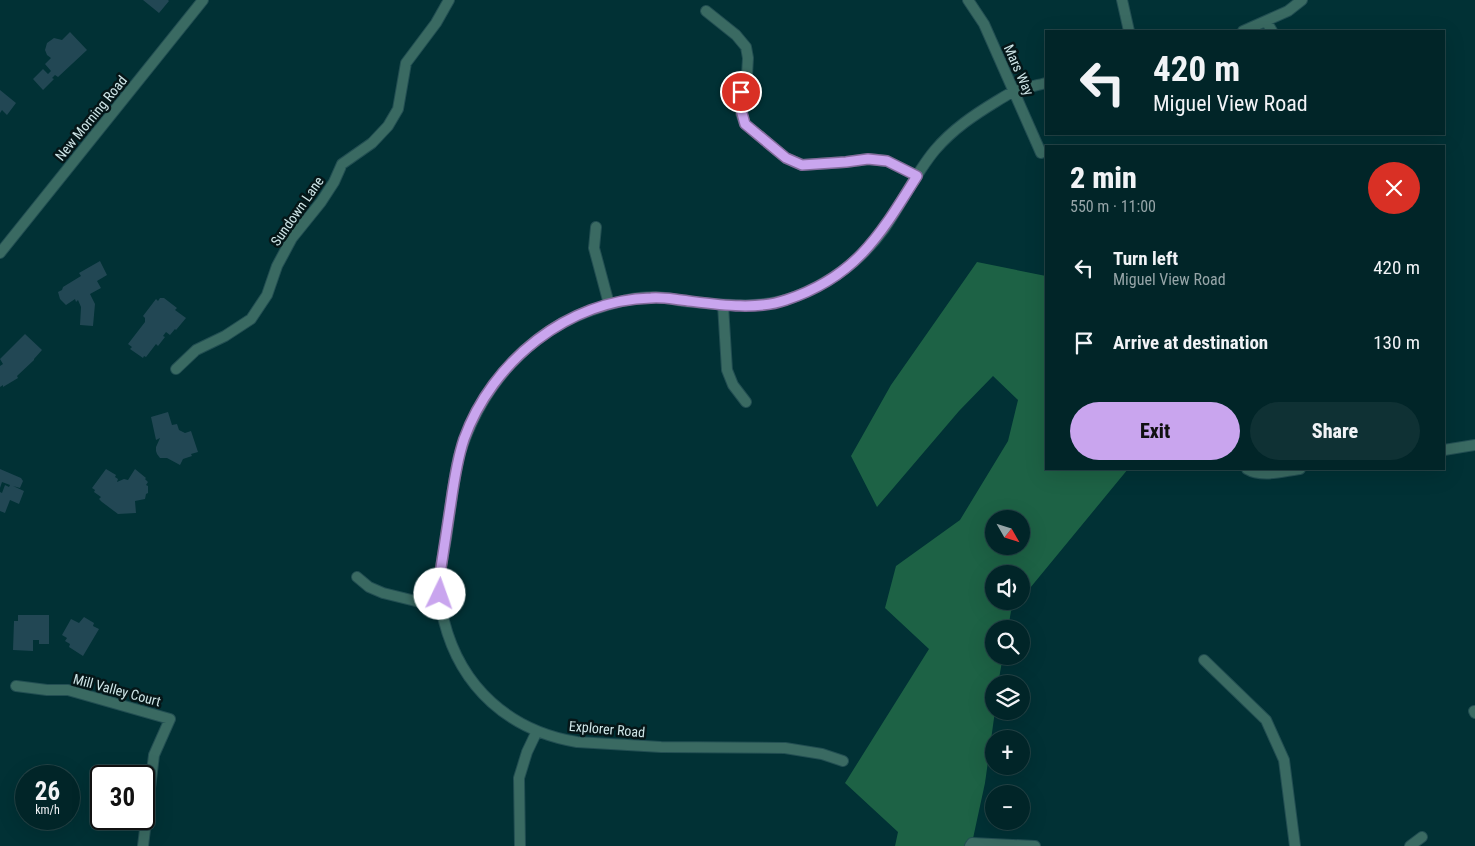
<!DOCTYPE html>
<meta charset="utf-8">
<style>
:root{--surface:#012528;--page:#0f3134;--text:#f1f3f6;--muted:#96a5a8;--line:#234245;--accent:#c9a5ee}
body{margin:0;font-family:"Roboto Condensed",sans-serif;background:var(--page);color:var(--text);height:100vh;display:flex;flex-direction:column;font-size:19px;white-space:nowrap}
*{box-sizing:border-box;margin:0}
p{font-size:16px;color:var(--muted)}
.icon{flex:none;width:28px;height:28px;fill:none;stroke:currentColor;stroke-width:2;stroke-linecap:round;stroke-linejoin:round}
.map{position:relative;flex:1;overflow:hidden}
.panel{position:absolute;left:1045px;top:145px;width:400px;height:325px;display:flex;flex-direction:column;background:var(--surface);border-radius:0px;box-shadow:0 5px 20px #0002,0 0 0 1px var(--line)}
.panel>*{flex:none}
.top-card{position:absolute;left:1045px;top:30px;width:400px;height:105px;border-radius:0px;box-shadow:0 5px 20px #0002,0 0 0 1px var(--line);background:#012528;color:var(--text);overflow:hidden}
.needle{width:32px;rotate:129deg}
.controls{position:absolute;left:985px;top:510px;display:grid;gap:10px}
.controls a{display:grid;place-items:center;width:45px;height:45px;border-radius:50%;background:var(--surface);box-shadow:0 5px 20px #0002,0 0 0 1px var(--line);font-size:25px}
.speed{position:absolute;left:15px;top:765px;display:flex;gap:10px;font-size:25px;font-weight:700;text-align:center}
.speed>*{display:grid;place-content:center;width:65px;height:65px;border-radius:50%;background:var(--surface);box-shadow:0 5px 20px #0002,0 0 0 1px var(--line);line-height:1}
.speed small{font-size:12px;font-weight:400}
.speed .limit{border:2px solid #111;border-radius:8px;background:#fff;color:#111}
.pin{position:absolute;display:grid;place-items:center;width:42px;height:42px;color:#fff;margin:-21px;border:2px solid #fff;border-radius:50%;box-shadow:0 1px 5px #0007}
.me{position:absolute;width:55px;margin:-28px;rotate:3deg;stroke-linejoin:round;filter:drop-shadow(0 0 4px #0008)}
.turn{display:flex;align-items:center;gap:18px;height:105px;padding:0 25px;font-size:22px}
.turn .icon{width:65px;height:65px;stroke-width:2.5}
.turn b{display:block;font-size:35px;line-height:42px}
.round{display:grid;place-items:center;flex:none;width:52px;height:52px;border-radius:26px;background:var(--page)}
.summary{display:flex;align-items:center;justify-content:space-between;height:85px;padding:0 25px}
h1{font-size:30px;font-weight:800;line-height:38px}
.action{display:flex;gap:10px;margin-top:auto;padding:10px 25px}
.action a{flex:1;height:58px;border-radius:30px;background:var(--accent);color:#111;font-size:20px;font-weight:800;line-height:58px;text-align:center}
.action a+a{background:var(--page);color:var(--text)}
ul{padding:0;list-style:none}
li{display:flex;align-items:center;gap:15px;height:75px;padding:0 25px}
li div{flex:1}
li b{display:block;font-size:19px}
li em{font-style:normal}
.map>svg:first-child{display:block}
.green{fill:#1d6245;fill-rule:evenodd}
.building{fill:#224754}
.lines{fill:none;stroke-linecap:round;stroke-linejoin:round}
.minor-casing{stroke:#224e52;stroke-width:12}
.minor{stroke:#3a6a62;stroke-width:10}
.route-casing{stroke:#836b9b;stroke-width:12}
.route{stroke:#c9a5ee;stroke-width:9}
.labels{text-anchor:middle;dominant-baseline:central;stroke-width:5;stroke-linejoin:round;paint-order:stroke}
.street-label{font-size:14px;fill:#cfe6e8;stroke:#051618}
</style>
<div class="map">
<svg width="1475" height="846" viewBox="0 0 1475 846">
<rect width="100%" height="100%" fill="#013135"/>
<path class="green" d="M977 262 1046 276V469H1128L1021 599V574H994V601H1019L1011 611 1008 629H994V656H1003L998 684H994L995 711 985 783 972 843 970 846H895L898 832 845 783 929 649 885 608 896 566 960 520 1008 441 1018 400 993 376 959 411 877 507 851 456 891 385ZM994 519H1021V546H994Z"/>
<path class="building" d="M143 0H168L169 1 159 13Z
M70 32 87 50 58 77 55 75 52 78 54 79 43 90 33 79 43 69 48 74 51 71 45 64 51 58 47 55 45 50 47 43 54 38 62 40Z
M0 90 16 103 7 115 2 110 0 113Z
M100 261 107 275 97 281 101 288 90 294 95 304 93 326 80 325 81 307 78 300 76 302 75 299 66 305 60 299 58 292 62 290 63 287 81 276 79 273Z
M160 298H164L177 308 175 310 186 318 176 330 175 329 170 335 166 332 163 336 165 337 158 346 156 344 146 357 144 356 143 358 130 349 132 347 128 344 145 322V318L143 316 156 299 158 301Z
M25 334 42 350 34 359V360L17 376 18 378 3 387V385L0 387V366L3 364 0 359Z
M168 412 172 425 177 424 179 430 185 433 191 431 198 452 191 454 192 456 183 459 180 465 167 458H160L157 454 156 451V447L160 438 156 440 151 417Z
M0 469 21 478 23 481 20 488 13 486 24 491 19 504 10 500 5 513 0 511V492L2 493 5 485 9 487 10 485 2 482 0 488Z
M106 469 116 475 115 477 118 479 117 482 124 479 128 480 135 469 146 478 145 479 148 482 146 485 148 486V493L146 494 145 499 135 501 136 513 118 514 102 502 99 499 101 497 94 492 95 490 92 488Z
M18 615H49V644H39V640H33V651L13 650 14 621H18Z
M84 617 94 623 93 626 99 629 83 656 69 647 70 644 65 641 67 638 62 635 71 619 79 623Z"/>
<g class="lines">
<g class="minor-casing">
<path id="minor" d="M968 0 984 24 1041 153
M1122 0 1129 31
M706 11 736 35 746 47 748 58 747 75 741 92V113L745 124 786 158 802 165 846 162 869 159 887 161 917 176
M1266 21 1272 31
M1243 31 1288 11 1302 0
M596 227 594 248 609 304
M0 253 203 0
M723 305 727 370 733 385 746 402
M176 369 196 350 225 336 251 319 267 295 277 266 292 238 321 202 334 182 342 164 372 143 388 126 398 109 406 63 436 23 449 0
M1444 450 1475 445
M1247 469C1262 478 1283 471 1300 469
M357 577 369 587 383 593 440 607
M1204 660 1266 720 1284 760 1295 846
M16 686 47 690H68L170 719 154 755 143 846
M1474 711 1475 713
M843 761 822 754 785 748 661 747 577 742C510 731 461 688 444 621 443 617 441 612 440 607 436 585 442 561 446 539 450 511 453 483 459 456 480 388 528 330 598 308 616 302 634 297 653 297 663 297 673 299 683 301 724 305 763 311 802 294 834 280 863 258 884 229 902 203 915 174 935 150 953 129 974 115 997 101 1002 98 1008 94 1013 92 1023 87 1036 86 1046 83
M520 846 519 778 527 752 537 731
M970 846 972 843 1035 846
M1410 846 1422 837"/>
</g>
<use href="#minor" class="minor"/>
</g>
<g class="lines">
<g class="route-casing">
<path id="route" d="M440 594 439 581C443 554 447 528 451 502 454 481 457 460 464 439 492 361 568 300 651 298 661 297 672 299 681 300 714 304 755 311 786 300 856 277 880 235 917 176L887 161 868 159 846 162 802 165 786 158 745 124 742 113 741 92"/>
</g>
<use href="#route" class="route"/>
</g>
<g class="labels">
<g class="street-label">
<text transform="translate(1019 70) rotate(66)">Mars Way</text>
<text transform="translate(91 118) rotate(-51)">New Morning Road</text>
<text transform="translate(297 211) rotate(-55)">Sundown Lane</text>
<text transform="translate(117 690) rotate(15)">Mill Valley Court</text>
<text transform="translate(607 729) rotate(5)">Explorer Road</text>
</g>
</g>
</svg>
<div class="controls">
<a><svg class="needle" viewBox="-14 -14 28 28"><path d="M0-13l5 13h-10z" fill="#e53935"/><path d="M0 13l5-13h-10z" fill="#96a5a8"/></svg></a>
<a><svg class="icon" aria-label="sound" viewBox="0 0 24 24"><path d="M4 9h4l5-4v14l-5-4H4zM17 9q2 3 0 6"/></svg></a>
<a><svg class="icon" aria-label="search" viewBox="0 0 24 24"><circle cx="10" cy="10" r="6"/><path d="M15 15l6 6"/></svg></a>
<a><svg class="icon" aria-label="layers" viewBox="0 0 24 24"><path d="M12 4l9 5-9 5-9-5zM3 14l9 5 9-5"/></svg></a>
<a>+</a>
<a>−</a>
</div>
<div class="speed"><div>26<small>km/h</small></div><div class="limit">30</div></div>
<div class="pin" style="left:741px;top:92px;background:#d93025"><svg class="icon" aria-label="arrive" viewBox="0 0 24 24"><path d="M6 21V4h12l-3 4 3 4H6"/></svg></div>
<svg class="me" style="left:440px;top:594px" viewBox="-20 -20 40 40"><circle r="19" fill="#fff"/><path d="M0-13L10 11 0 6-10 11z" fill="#c9a5ee"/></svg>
<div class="top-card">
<div class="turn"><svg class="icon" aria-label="left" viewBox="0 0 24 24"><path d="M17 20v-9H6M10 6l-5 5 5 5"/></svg><div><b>420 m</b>Miguel View Road</div></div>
</div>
<section class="panel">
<div class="summary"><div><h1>2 min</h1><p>550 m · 11:00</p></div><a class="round" style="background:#d93025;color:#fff"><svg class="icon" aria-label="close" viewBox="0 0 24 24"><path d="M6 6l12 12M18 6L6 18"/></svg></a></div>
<ul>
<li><svg class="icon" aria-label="left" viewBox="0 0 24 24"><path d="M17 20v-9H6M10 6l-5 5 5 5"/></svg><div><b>Turn left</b><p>Miguel View Road</p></div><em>420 m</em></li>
<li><svg class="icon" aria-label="arrive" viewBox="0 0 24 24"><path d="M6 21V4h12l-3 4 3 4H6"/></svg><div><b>Arrive at destination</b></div><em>130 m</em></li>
</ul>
<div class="action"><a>Exit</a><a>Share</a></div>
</section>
</div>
